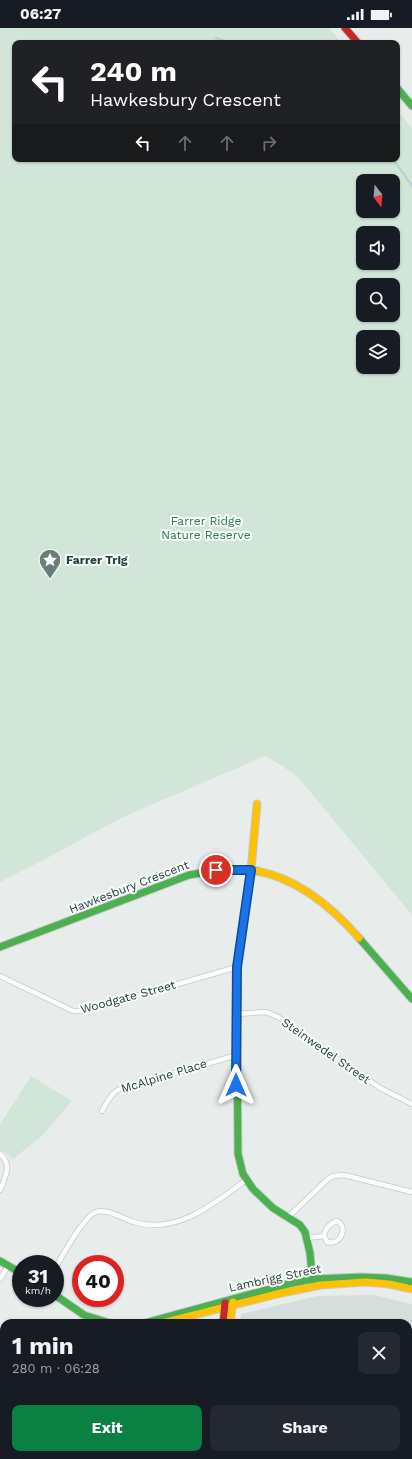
<!DOCTYPE html>
<meta charset="utf-8">
<style>
:root{--surface:#171b24;--page:#242831;--text:#f1f3f6;--muted:#9ea1a6;--accent:#0b8043}
body{margin:0;font-family:"Work Sans",sans-serif;background:var(--page);color:var(--text);height:100vh;display:flex;flex-direction:column;font-size:15px;white-space:nowrap}
*{box-sizing:border-box;margin:0}
p{font-size:13px;color:var(--muted)}
.icon{flex:none;width:22px;height:22px;fill:none;stroke:currentColor;stroke-width:2;stroke-linecap:round;stroke-linejoin:round}
.map{position:relative;flex:1;overflow:hidden}
.panel{position:absolute;left:0px;top:1291px;width:412px;height:140px;display:flex;flex-direction:column;background:var(--surface);border-radius:12px 12px 0 0;box-shadow:0 1px 3px #0004}
.panel>*{flex:none}
.hud{position:absolute;left:12px;top:12px;width:388px;height:122px;border-radius:8px;box-shadow:0 1px 3px #0004;background:#202124;color:#fff;overflow:hidden}
.needle{width:26px;rotate:164deg}
.buttons{position:absolute;left:356px;top:146px;display:grid;gap:8px}
.buttons a{display:grid;place-items:center;width:44px;height:44px;border-radius:8px;background:var(--surface);box-shadow:0 1px 3px #0004;font-size:20px}
.speed{position:absolute;left:12px;top:1227px;display:flex;gap:8px;font-size:20px;font-weight:700;text-align:center}
.speed>*{display:grid;place-content:center;width:52px;height:52px;border-radius:50%;background:var(--surface);box-shadow:0 1px 3px #0004;line-height:1}
.speed small{font-size:10px;font-weight:400}
.speed .limit{border:6px solid #d22;background:#fff;color:#111}
.pin{position:absolute;display:grid;place-items:center;width:34px;height:34px;color:#fff;margin:-17px;border:2px solid #fff;border-radius:50%;box-shadow:0 1px 4px #0007}
.me{position:absolute;width:44px;margin:-22px;rotate:0deg;stroke-linejoin:round;filter:drop-shadow(0 0 3px #0008)}
.turn{display:flex;align-items:center;gap:14px;height:84px;padding:0 12px;font-size:18px}
.turn .icon{width:52px;height:52px;stroke-width:2.5}
.turn b{display:block;font-size:28px;line-height:34px}
.lanes{display:flex;align-items:center;height:38px;padding:0 12px;background:#0003;justify-content:center;gap:20px;direction:ltr}
.lanes .off{opacity:.35}
.round{display:grid;place-items:center;flex:none;width:42px;height:42px;border-radius:8px;background:var(--page)}
.headline{display:flex;align-items:center;justify-content:space-between;height:68px;padding:0 12px}
h1{font-size:24px;font-weight:700;line-height:30px}
.primary-button{display:flex;gap:8px;margin-top:auto;padding:8px 12px}
.primary-button a{flex:1;height:46px;border-radius:8px;background:var(--accent);color:#fff;font-size:16px;font-weight:700;line-height:46px;text-align:center}
.primary-button a+a{background:var(--page);color:var(--text)}
.status{display:flex;justify-content:space-between;align-items:center;height:28px;padding:0 20px;background:var(--surface);direction:ltr}
.status svg{height:11px;fill:currentColor}
.map>svg:first-child{display:block}
.built{fill:#d6dedb}
.green{fill:#d1e6d8;fill-rule:evenodd}
.lines{fill:none;stroke-linecap:round;stroke-linejoin:round}
.stream{stroke:#a9d4db;stroke-width:2}
.street-casing{stroke:#c5cac8;stroke-width:6}
.fast-casing{stroke:#c3cbc8;stroke-width:9}
.slow-casing{stroke:#c3cbc8;stroke-width:9}
.jam-casing{stroke:#c3cbc8;stroke-width:9}
.street{stroke:#fcfcfc;stroke-width:4.5}
.fast{stroke:#4caf50;stroke-width:7}
.slow{stroke:#ffc107;stroke-width:7}
.jam{stroke:#c62828;stroke-width:7}
.route-casing{stroke:#114b97;stroke-width:10}
.route{stroke:#1a73e8;stroke-width:7}
.labels{text-anchor:middle;dominant-baseline:central;stroke-width:4;stroke-linejoin:round;paint-order:stroke}
.park-label{font-size:12px;fill:#2d7a4b;stroke:#f7fbf9}
.poi-label{font-size:12px;font-weight:bold;fill:#24423a;stroke:#f7fbf9;text-anchor:start}
.street-label{font-size:12px;fill:#24423a;stroke:#f7fbf9}
</style>
<div class="status"><b>06:27</b><svg viewBox="0 0 49 12"><path d="M0 12V9h3v3zM5 12V6h3v6zM10 12V3h3v9zM15 12V0h3v12zM26 1h20v11H26zM47 4h2v5h-2z"/></svg></div>
<div class="map">
<svg width="412" height="1431" viewBox="0 0 412 1431">
<rect width="100%" height="100%" fill="#e8edeb"/>
<path class="built" d="M373 1267 412 1276V1431H350L325 1427H408V1295H240L241 1286 317 1268Z"/>
<path class="green" d="M0 0H329L342 15H15V131H397V82L412 100V887L298 749 281 737 265 728 121 790 49 829 0 854ZM363 153H393V183H363ZM363 205H393V235H363ZM363 257H393V287H363ZM363 309H393V339H363Z
M31 1048 72 1073 43 1107 13 1131 0 1121V1096Z"/>
<g class="lines">
<path class="stream" d="M216 10 232 15
M393 131 412 158"/>
<g class="street-casing">
<path id="street" d="M0 948 73 983H84L237 939
M237 986 266 984 278 989 380 1060 412 1076
M102 1083C107 1074 111 1065 120 1061L237 1027
M0 1126C13 1137 5 1149 0 1162
M288 1189 328 1151 333 1148 344 1147 412 1164
M337 1193C348 1198 342 1218 327 1214L324 1208C325 1201 330 1195 337 1193Z
M307 1210 324 1208
M55 1240C63 1227 83 1189 96 1184 107 1180 123 1191 134 1194 176 1207 214 1176 246 1152
M0 1251 8 1238
M0 1348 4 1350
M291 1427 298 1431
M32 1431V1427
M120 1431 121 1427"/>
</g>
<g class="fast-casing">
<path id="fast" d="M397 60 412 78
M359 910 412 971
M0 919 189 847 227 841 257 843
M237 1001 238 1126 243 1146 253 1161 273 1180 300 1197 305 1204 310 1225 313 1257
M0 1233 21 1245
M55 1267 84 1287 110 1295
M145 1295 288 1256 313 1251 361 1249 386 1250 412 1254
M202 1431 203 1427"/>
</g>
<g class="slow-casing">
<path id="slow" d="M257 843C299 851 332 879 359 910
M237 1001V939L251 842 257 776
M162 1295 277 1266 321 1257 366 1254 389 1256 412 1261
M230 1295 233 1274"/>
</g>
<g class="jam-casing">
<path id="jam" d="M345 0 358 15
M223 1295 225 1275"/>
</g>
<use href="#street" class="street"/>
<use href="#fast" class="fast"/>
<use href="#slow" class="slow"/>
<use href="#jam" class="jam"/>
</g>
<g class="lines">
<g class="route-casing">
<path id="route" d="M216 842H251L237 939 236 1057"/>
</g>
<use href="#route" class="route"/>
</g>
<defs>
<g id="sight-pin" transform="scale(1.15)"><path d="M0 17L-7.5 6A9.5 9.5 0 1 1 7.5 6Z" fill="#697e78" stroke="#f7fbf9"/><path d="M0-6L1.8-2.2L6-1.7L2.9 1.2L3.7 5.4L0 3.3L-3.7 5.4L-2.9 1.2L-6-1.7L-1.8-2.2Z" fill="#fff"/></g>
</defs>
<g fill-rule="evenodd">
<use href="#sight-pin" x="50" y="532"/>
</g>
<g class="labels">
<g class="park-label">
<text x="206" y="493">Farrer Ridge<tspan x="206" dy="14">Nature Reserve</tspan></text>
</g>
<g class="poi-label">
<text x="66" y="532">Farrer Trig</text>
</g>
<g class="street-label">
<text transform="translate(129 859) rotate(-21)">Hawkesbury Crescent</text>
<text transform="translate(128 969) rotate(-15)">Woodgate Street</text>
<text transform="translate(326 1023) rotate(35)">Steinwedel Street</text>
<text transform="translate(164 1048) rotate(-17)">McAlpine Place</text>
<text transform="translate(275 1250) rotate(-12)">Lambrigg Street</text>
</g>
</g>
</svg>
<div class="buttons">
<a><svg class="needle" viewBox="-14 -14 28 28"><path d="M0-13l5 13h-10z" fill="#e53935"/><path d="M0 13l5-13h-10z" fill="#9ea1a6"/></svg></a>
<a><svg class="icon" aria-label="sound" viewBox="0 0 24 24"><path d="M4 9h4l5-4v14l-5-4H4zM17 9q2 3 0 6"/></svg></a>
<a><svg class="icon" aria-label="search" viewBox="0 0 24 24"><circle cx="10" cy="10" r="6"/><path d="M15 15l6 6"/></svg></a>
<a><svg class="icon" aria-label="layers" viewBox="0 0 24 24"><path d="M12 4l9 5-9 5-9-5zM3 14l9 5 9-5"/></svg></a>
</div>
<div class="speed"><div>31<small>km/h</small></div><div class="limit">40</div></div>
<div class="pin" style="left:216px;top:842px;background:#d93025"><svg class="icon" aria-label="arrive" viewBox="0 0 24 24"><path d="M6 21V4h12l-3 4 3 4H6"/></svg></div>
<svg class="me" style="left:236px;top:1057px" viewBox="-20 -20 40 40"><path d="M0-17L14 15 0 8-14 15z" fill="#1a73e8" stroke="#fff" stroke-width="4"/></svg>
<div class="hud">
<div class="turn"><svg class="icon" aria-label="left" viewBox="0 0 24 24"><path d="M17 20v-9H6M10 6l-5 5 5 5"/></svg><div><b>240 m</b>Hawkesbury Crescent</div></div>
<div class="lanes"><svg class="icon" aria-label="left" viewBox="0 0 24 24"><path d="M17 20v-9H6M10 6l-5 5 5 5"/></svg><svg class="icon off" aria-label="ahead" viewBox="0 0 24 24"><path d="M12 20V5M6 11l6-6 6 6"/></svg><svg class="icon off" aria-label="ahead" viewBox="0 0 24 24"><path d="M12 20V5M6 11l6-6 6 6"/></svg><svg class="icon off" aria-label="right" viewBox="0 0 24 24"><path d="M7 20v-9h11M14 6l5 5-5 5"/></svg></div>
</div>
<section class="panel">
<div class="headline"><div><h1>1 min</h1><p>280 m · 06:28</p></div><a class="round"><svg class="icon" aria-label="close" viewBox="0 0 24 24"><path d="M6 6l12 12M18 6L6 18"/></svg></a></div>
<div class="primary-button"><a>Exit</a><a>Share</a></div>
</section>
</div>
